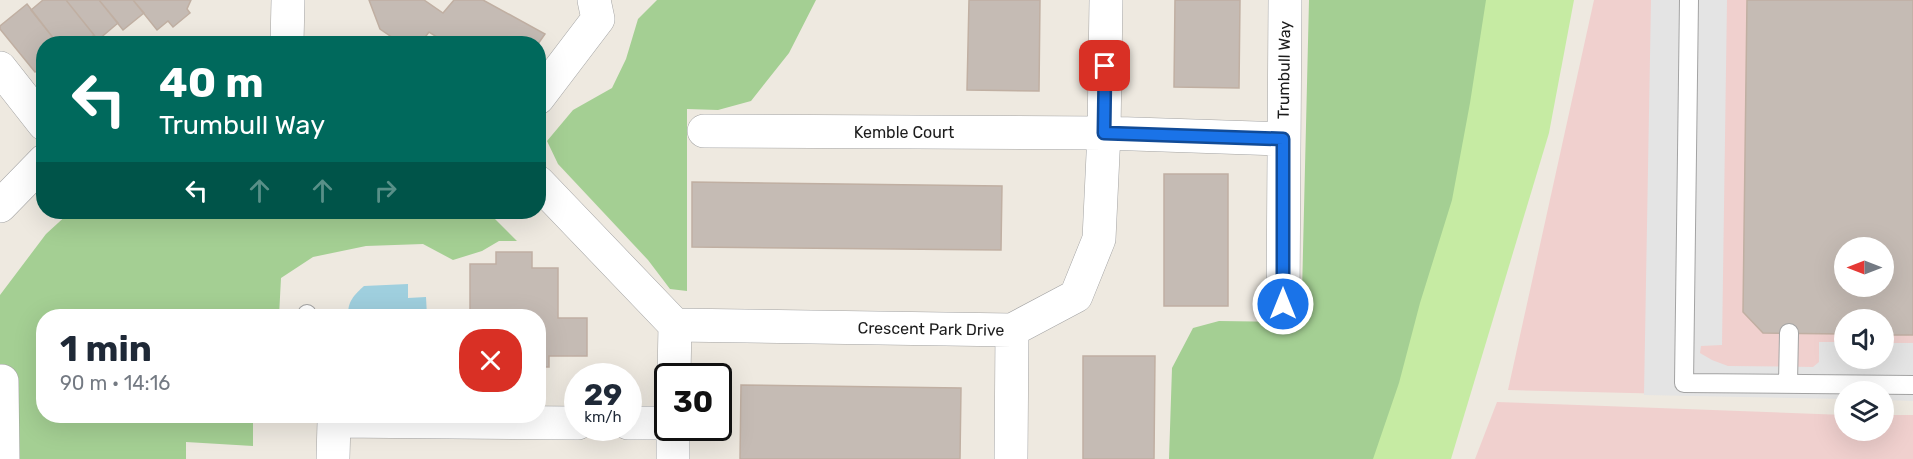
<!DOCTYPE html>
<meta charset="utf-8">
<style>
:root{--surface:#fff;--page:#f6f6f7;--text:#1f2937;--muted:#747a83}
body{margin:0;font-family:Rubik,sans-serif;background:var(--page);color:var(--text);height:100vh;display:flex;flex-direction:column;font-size:22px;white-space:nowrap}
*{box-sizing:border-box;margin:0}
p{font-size:20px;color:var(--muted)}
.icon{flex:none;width:33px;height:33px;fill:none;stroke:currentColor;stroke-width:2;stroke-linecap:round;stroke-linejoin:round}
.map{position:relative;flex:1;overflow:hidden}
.side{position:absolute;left:36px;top:309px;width:510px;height:114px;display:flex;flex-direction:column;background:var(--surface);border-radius:24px;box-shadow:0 6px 24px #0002}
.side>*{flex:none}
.banner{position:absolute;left:36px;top:36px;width:510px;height:183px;border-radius:24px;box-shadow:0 6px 24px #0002;background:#00695c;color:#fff;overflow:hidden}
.needle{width:39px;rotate:270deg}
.buttons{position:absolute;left:1834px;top:237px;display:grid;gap:12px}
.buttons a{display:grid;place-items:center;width:60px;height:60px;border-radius:50%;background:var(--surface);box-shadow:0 6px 24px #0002;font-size:30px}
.speed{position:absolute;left:564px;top:363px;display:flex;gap:12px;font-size:30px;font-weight:700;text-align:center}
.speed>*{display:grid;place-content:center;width:78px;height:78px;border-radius:50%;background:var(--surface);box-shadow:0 6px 24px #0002;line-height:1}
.speed small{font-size:15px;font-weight:400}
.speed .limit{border:3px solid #111;border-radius:9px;background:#fff;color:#111}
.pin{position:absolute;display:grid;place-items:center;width:51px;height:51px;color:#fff;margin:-26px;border-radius:12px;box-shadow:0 3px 9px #0006}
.me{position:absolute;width:66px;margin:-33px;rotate:0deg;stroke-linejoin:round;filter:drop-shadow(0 0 4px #0008)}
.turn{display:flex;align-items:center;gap:21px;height:126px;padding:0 24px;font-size:27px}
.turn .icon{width:78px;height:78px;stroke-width:2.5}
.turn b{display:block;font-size:42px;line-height:51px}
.lanes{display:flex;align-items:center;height:57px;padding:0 24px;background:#0003;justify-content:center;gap:30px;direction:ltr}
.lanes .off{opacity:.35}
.round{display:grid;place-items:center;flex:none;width:63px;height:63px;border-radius:24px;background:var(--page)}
.head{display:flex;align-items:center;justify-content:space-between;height:102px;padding:0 24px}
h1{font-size:36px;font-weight:700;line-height:45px}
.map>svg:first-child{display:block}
.commercial{fill:#f0d0ce;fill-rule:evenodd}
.grass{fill:#c6eba3}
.forest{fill:#a4cf93}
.parking{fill:#e4e4e4}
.water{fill:#9fcfde}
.building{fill:#c5bbb4;stroke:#c0afa2;stroke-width:1.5;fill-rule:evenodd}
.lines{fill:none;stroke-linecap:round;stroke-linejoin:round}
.service-casing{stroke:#a3a3a3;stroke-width:20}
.minor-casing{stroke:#a3a3a3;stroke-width:34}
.service{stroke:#fff;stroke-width:18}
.minor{stroke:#fff;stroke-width:33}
.route-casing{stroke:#114b97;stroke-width:15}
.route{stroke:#1a73e8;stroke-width:10}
.labels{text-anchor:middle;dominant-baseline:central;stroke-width:4.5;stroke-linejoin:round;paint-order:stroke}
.street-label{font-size:16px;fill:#1c1c1c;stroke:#fff}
</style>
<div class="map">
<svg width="1913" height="459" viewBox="0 0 1913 459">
<rect width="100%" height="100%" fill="#eee9e0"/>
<path class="commercial" d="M1594 0H1913V399L1884 392H1845V398L1508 390ZM1845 248H1884V286H1845ZM1845 320H1884V358H1845Z
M1497 402 1845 415V430H1884V415H1913V459H1475Z"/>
<path class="grass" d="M1429 0H1574L1549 133 1451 459H1293Z"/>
<path class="forest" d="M657 0H816L789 53 751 101 718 110 687 109V291L670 289 648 260 558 164 547 141 573 110 612 88 626 59 638 19Z
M1309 0H1486L1470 103 1452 200 1420 303 1399 383 1373 459H1169L1172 368 1193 328 1219 321 1294 322 1302 293Z
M70 212H488L517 241H499L482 251 453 260 423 244 366 246 313 257 281 278 279 316H44V416H253V446L186 442V459H0V295L46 234Z"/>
<path class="parking" d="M1651 0H1727L1722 345 1701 346 1700 353 1712 360 1728 366 1813 367 1819 362V342H1845V358H1884V343H1913V401L1884 400V392H1845V399L1644 395Z"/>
<path class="water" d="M408 284V298L426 297 427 316H349C346 303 355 294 364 286Z"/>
<path class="building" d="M43 0H66L94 35 83 44H58L31 10Z
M66 0H99L118 23 98 40Z
M99 0H133L144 13 123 30Z
M133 0H191L187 9 190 13 173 27 168 21 157 30Z
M369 0H424L443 13 454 0H483L545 34 538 44H448L429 32 420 44H402L380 29Z
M969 0H1040L1039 91 967 90Z
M1175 0H1240L1239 88 1174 87Z
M1747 0H1913V335H1884V320H1845V334L1763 333 1743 312ZM1845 248H1884V286H1845Z
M27 4 58 44H44V66L35 72 0 29V26Z
M1164 174H1228V306H1164Z
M692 182 1002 186 1001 250 692 247Z
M496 252H532V268H558V318H587V356H549V367H538V316H470V264H496Z
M1083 356H1155L1154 459H1083Z
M741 385 961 388 960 459H740Z"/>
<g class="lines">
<g class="service-casing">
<path id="service" d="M1689 0 1684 383 1913 385
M307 314V316
M1788 383 1789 333"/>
</g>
<g class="minor-casing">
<path id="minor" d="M287 44 288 0
M0 68 44 124
M538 98 598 19 594 0
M704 131 1104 133 1283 139
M538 182 675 325 1012 330 1076 296 1099 239 1104 133 1106 0
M0 206 44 161
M1283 304 1285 0
M674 376 675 325
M2 381 3 459
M628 423H668
M333 459 334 421 578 423
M673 459V428
M1011 459 1012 330"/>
</g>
<use href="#service" class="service"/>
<use href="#minor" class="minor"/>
</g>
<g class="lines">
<g class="route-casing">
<path id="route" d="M1105 66 1104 133 1283 139V304"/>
</g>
<use href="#route" class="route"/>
</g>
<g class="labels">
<g class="street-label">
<text transform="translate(1284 70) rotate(-89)">Trumbull Way</text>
<text x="904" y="132">Kemble Court</text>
<text transform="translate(931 329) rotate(1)">Crescent Park Drive</text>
</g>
</g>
</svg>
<div class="buttons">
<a><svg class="needle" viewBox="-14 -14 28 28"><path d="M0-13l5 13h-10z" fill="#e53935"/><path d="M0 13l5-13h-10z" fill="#747a83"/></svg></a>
<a><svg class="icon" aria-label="sound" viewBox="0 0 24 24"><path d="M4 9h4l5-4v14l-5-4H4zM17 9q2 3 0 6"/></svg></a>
<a><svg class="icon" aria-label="layers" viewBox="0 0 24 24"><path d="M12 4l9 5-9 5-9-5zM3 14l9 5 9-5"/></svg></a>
</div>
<div class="speed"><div>29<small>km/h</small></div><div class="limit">30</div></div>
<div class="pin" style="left:1105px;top:66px;background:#d93025"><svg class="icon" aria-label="arrive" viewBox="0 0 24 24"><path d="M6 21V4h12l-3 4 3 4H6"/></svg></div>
<svg class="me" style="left:1283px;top:304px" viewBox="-20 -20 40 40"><circle r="17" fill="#1a73e8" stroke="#fff" stroke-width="3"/><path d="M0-11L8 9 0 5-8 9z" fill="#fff"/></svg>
<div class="banner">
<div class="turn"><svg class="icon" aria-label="left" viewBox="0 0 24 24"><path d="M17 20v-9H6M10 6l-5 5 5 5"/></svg><div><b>40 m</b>Trumbull Way</div></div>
<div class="lanes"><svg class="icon" aria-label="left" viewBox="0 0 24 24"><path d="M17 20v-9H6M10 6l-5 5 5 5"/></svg><svg class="icon off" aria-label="ahead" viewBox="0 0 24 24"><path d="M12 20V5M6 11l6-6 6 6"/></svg><svg class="icon off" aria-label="ahead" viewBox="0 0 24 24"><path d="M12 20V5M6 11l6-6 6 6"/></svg><svg class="icon off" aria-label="right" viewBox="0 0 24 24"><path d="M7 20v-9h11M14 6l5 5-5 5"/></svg></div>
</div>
<section class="side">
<div class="head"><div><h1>1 min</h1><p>90 m · 14:16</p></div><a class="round" style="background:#d93025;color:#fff"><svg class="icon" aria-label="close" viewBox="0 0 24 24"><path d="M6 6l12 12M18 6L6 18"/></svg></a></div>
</section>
</div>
